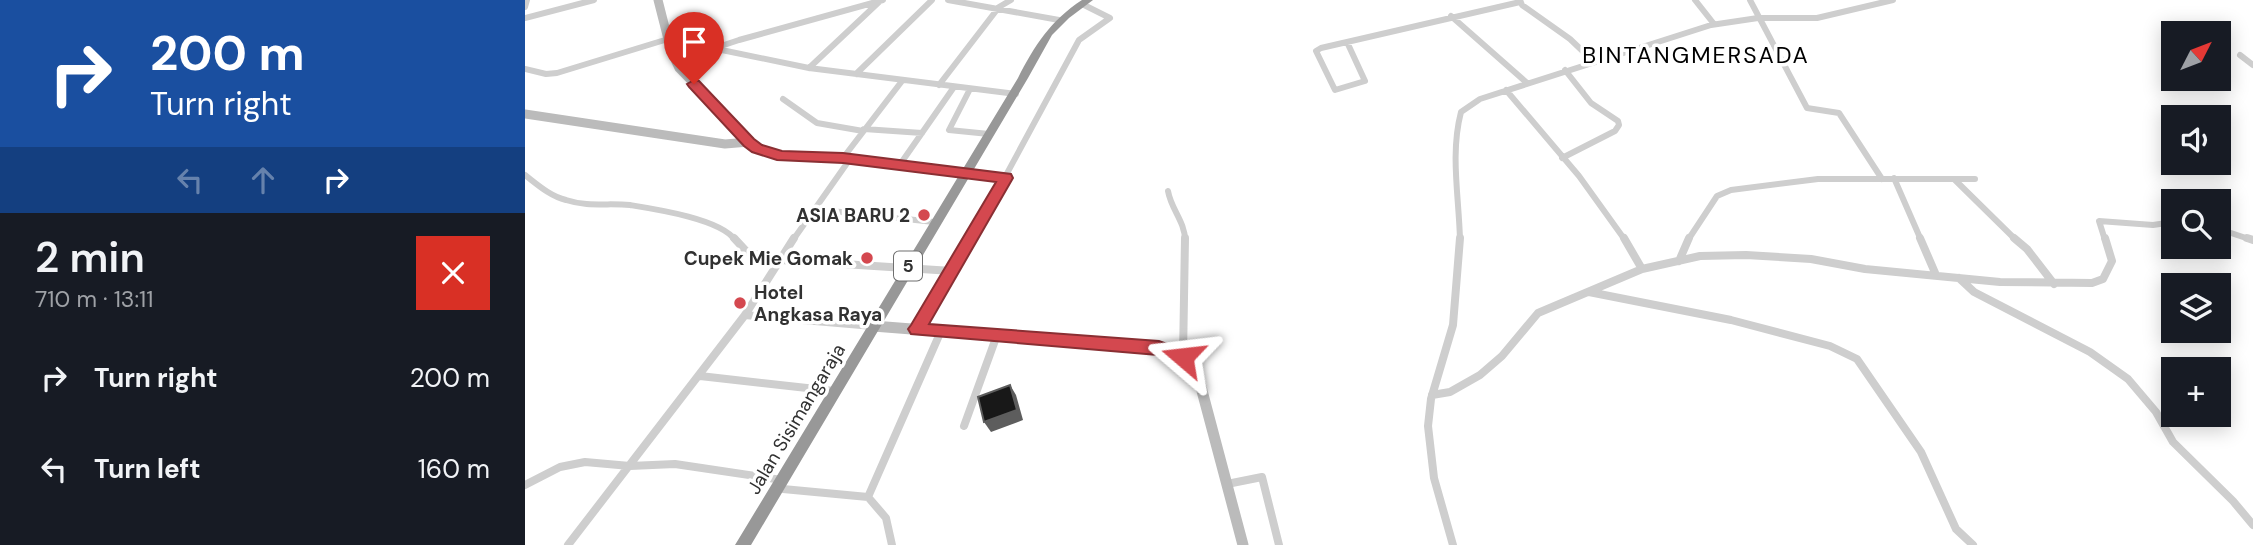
<!DOCTYPE html>
<meta charset="utf-8">
<style>
:root{--surface:#171b24;--page:#242831;--text:#f1f3f6;--muted:#9ea1a6}
body{margin:0;font-family:"DM Sans",sans-serif;background:var(--page);color:var(--text);height:100vh;display:flex;flex-direction:column;font-size:26px;white-space:nowrap}
*{box-sizing:border-box;margin:0}
p{font-size:23px;color:var(--muted)}
.icon{flex:none;width:38px;height:38px;fill:none;stroke:currentColor;stroke-width:2;stroke-linecap:round;stroke-linejoin:round}
.map{position:relative;flex:1;overflow:hidden}
.drawer{display:flex;flex-direction:column;background:var(--surface);width:525px}
.drawer>*{flex:none}
.banner{background:#1a4fa0;color:#fff;overflow:hidden}
.needle{width:46px;rotate:48deg}
.tools{position:absolute;left:1636px;top:21px;display:grid;gap:14px}
.tools a{display:grid;place-items:center;width:70px;height:70px;border-radius:0px;background:var(--surface);box-shadow:0 4px 18px #0003;font-size:35px}
.pin{position:absolute;display:grid;place-items:center;width:60px;height:60px;color:#fff;margin:-72px -30px;border-radius:50% 50% 50% 0;rotate:-45deg;box-shadow:0 0 7px #0007}
.pin .icon{rotate:45deg}
.me{position:absolute;width:77px;margin:-38px;rotate:287deg;stroke-linejoin:round;filter:drop-shadow(0 0 5px #0008)}
.turn{display:flex;align-items:center;gap:24px;height:147px;padding:0 35px;font-size:32px}
.turn .icon{width:91px;height:91px;stroke-width:2.5}
.turn b{display:block;font-size:49px;line-height:60px}
.lanes{display:flex;align-items:center;height:66px;padding:0 35px;background:#0003;justify-content:center;gap:35px;direction:ltr}
.lanes .off{opacity:.35}
.round{display:grid;place-items:center;flex:none;width:74px;height:74px;border-radius:0px;background:var(--page)}
.headline{display:flex;align-items:center;justify-content:space-between;height:119px;padding:0 35px}
h1{font-size:42px;font-weight:600;line-height:52px}
ul{padding:0;list-style:none}
li{display:flex;align-items:center;gap:21px;height:91px;padding:0 35px}
li div{flex:1}
li b{display:block;font-size:26px}
li em{font-style:normal}
main{display:flex;flex:1;min-height:0}
.map>svg:first-child{display:block}
.lines{fill:none;stroke-linecap:round;stroke-linejoin:round}
.street-far1{stroke:#cecece;stroke-width:6}
.street{stroke:#cecece;stroke-width:8}
.secondary-far1{stroke:#bbb;stroke-width:9}
.secondary{stroke:#bbb;stroke-width:11}
.highway{fill:#989898;fill-rule:evenodd}
.shaded-wall{fill:#5d5d5d}
.building{fill:#181818;stroke:#5d5d5d;stroke-width:2}
.route{fill:#d4484f;stroke:#8a2f33;stroke-width:2}
.poi-dot{fill:#d4484f;stroke:#fff;stroke-width:2.5}
.labels{text-anchor:middle;dominant-baseline:central;stroke-width:7;stroke-linejoin:round;paint-order:stroke}
.shield{fill:#fff;stroke:#6f6f6f;stroke-width:2}
.shield-label{font-size:18px;font-weight:bold;fill:#313131}
.poi-label{font-size:19px;font-weight:bold;fill:#313131;stroke:#fff;text-anchor:end}
.street-label{font-size:19px;fill:#313131;stroke:#fff}
.quarter-label{font-size:23px;letter-spacing:2px;fill:#000;stroke:#fff}
</style>
<main>
<section class="drawer">
<div class="banner">
<div class="turn"><svg class="icon" aria-label="right" viewBox="0 0 24 24"><path d="M7 20v-9h11M14 6l5 5-5 5"/></svg><div><b>200 m</b>Turn right</div></div>
<div class="lanes"><svg class="icon off" aria-label="left" viewBox="0 0 24 24"><path d="M17 20v-9H6M10 6l-5 5 5 5"/></svg><svg class="icon off" aria-label="ahead" viewBox="0 0 24 24"><path d="M12 20V5M6 11l6-6 6 6"/></svg><svg class="icon" aria-label="right" viewBox="0 0 24 24"><path d="M7 20v-9h11M14 6l5 5-5 5"/></svg></div>
</div>
<div class="headline"><div><h1>2 min</h1><p>710 m · 13:11</p></div><a class="round" style="background:#d93025;color:#fff"><svg class="icon" aria-label="close" viewBox="0 0 24 24"><path d="M6 6l12 12M18 6L6 18"/></svg></a></div>
<ul>
<li><svg class="icon" aria-label="right" viewBox="0 0 24 24"><path d="M7 20v-9h11M14 6l5 5-5 5"/></svg><div><b>Turn right</b></div><em>200 m</em></li>
<li><svg class="icon" aria-label="left" viewBox="0 0 24 24"><path d="M17 20v-9H6M10 6l-5 5 5 5"/></svg><div><b>Turn left</b></div><em>160 m</em></li>
</ul>
</section>
<div class="map">
<svg width="1728" height="545" viewBox="0 0 1728 545">
<rect width="100%" height="100%" fill="#fff"/>
<g class="lines">
<path class="street-far1" d="M423 0 534 20
M995 0 997 5 1045 39 1069 62
M1170 0 1189 24
M1225 0 1282 108 1314 113 1357 179
M0 7 2 0
M926 16 1002 83
M0 18 69 0
M822 42 840 81 810 90 791 51 796 48 995 2
M187 48 284 68 491 94
M1715 55 1728 65
M151 61 214 40 358 0
M284 68 354 2
M0 69 21 74 32 73 143 39
M331 74 407 0
M414 85 474 7 486 0
M445 89 424 130 464 134
M981 90 1054 176 1100 240
M258 99 292 123 338 131
M339 129 397 133
M318 158 377 81
M1037 158 1090 131 1094 125 1093 121 1066 103 1040 70
M376 163 429 87
M444 173 481 178
M0 175C13 185 25 196 41 200 62 207 84 203 105 205 130 209 196 219 210 240
M1369 178 1396 240
M1430 180 1491 240
M643 191C646 209 660 222 660 240
M288 209 409 222
M1694 229 1727 240
M268 240 325 159
M446 240 554 40 585 18 557 4
M935 240C934 197 925 154 936 112L955 99 1186 25 1233 18H1292L1368 0
M1163 240 1192 196 1206 190 1293 179H1450
M1580 240 1574 221 1628 225 1648 222"/>
<path class="street" d="M209 238 222 252 256 260 427 271
M1099 238 1117 269
M1395 238 1411 275
M1489 238 1502 249 1529 284
M1722 238 1728 240
M1154 261 1164 238
M1434 278 1449 292 1565 352 1603 379 1631 412 1648 442 1708 501 1728 525
M1064 292 1206 320 1305 346 1332 359 1396 452 1431 529 1448 545
M220 315 348 326
M392 329 447 238
M658 357 660 238
M175 376 309 391
M907 395 925 392 955 375 977 356 1013 313 1117 269 1175 256 1221 255 1286 259 1340 269 1475 282 1567 283 1578 279 1587 261 1580 238
M439 426 472 335
M702 484 737 477 754 545
M0 485 35 467 60 462 105 466 150 464 257 480
M258 489 343 497 361 518 367 545
M343 497 416 331
M43 545 220 315 269 238
M928 545 909 478 903 426 906 399 928 325 935 238"/>
<path class="secondary-far1" d="M133 0 146 51 154 68 232 148 257 156 318 158 444 173
M0 114 200 144 224 142"/>
<path class="secondary" d="M348 326 634 348 664 361 672 372 718 545"/>
<path class="highway" d="M557 0H568L544 18 527 35 503 78 226 545H210L493 78C509 46 526 20 557 0Z"/>
</g>
<path class="shaded-wall" d="M485 385 491 395 498 420 466 432 459 422Z"/>
<path class="building" d="M485 385 492 410 459 422 453 397Z"/>
<path class="route" d="M169 80 174 81 229 139 237 145 257 151 318 153 486 174 488 178 404 324 634 341 664 352 666 357 664 362 658 364 633 355 386 334 383 329 386 325 471 182 318 163 252 160 227 152 219 146 164 87 162 84Z"/>
<g class="poi-dot">
<circle cx="399" cy="215" r="7"/>
<circle cx="342" cy="258" r="7"/>
<circle cx="215" cy="303" r="7"/>
</g>
<g class="labels">
<rect class="shield" x="369" y="251.5" width="28" height="29" rx="5"/>
<g class="shield-label">
<text x="383" y="266">5</text>
</g>
<g class="poi-label">
<text x="385" y="215">ASIA BARU 2</text>
<text x="328" y="258">Cupek Mie Gomak</text>
<text x="229" y="292" text-anchor="start">Hotel<tspan x="229" dy="22">Angkasa Raya</tspan></text>
</g>
<g class="street-label">
<text transform="translate(271 419) rotate(-59)">Jalan Sisimangaraja</text>
</g>
<g class="quarter-label">
<text x="1171" y="55">BINTANGMERSADA</text>
</g>
</g>
</svg>
<div class="tools">
<a><svg class="needle" viewBox="-14 -14 28 28"><path d="M0-13l5 13h-10z" fill="#e53935"/><path d="M0 13l5-13h-10z" fill="#9ea1a6"/></svg></a>
<a><svg class="icon" aria-label="sound" viewBox="0 0 24 24"><path d="M4 9h4l5-4v14l-5-4H4zM17 9q2 3 0 6"/></svg></a>
<a><svg class="icon" aria-label="search" viewBox="0 0 24 24"><circle cx="10" cy="10" r="6"/><path d="M15 15l6 6"/></svg></a>
<a><svg class="icon" aria-label="layers" viewBox="0 0 24 24"><path d="M12 4l9 5-9 5-9-5zM3 14l9 5 9-5"/></svg></a>
<a>+</a>
</div>
<div class="pin" style="left:169px;top:84px;background:#d93025"><svg class="icon" aria-label="arrive" viewBox="0 0 24 24"><path d="M6 21V4h12l-3 4 3 4H6"/></svg></div>
<svg class="me" style="left:658px;top:357px" viewBox="-20 -20 40 40"><path d="M0-17L14 15 0 8-14 15z" fill="#d4484f" stroke="#fff" stroke-width="4"/></svg>
</div>
</main>
